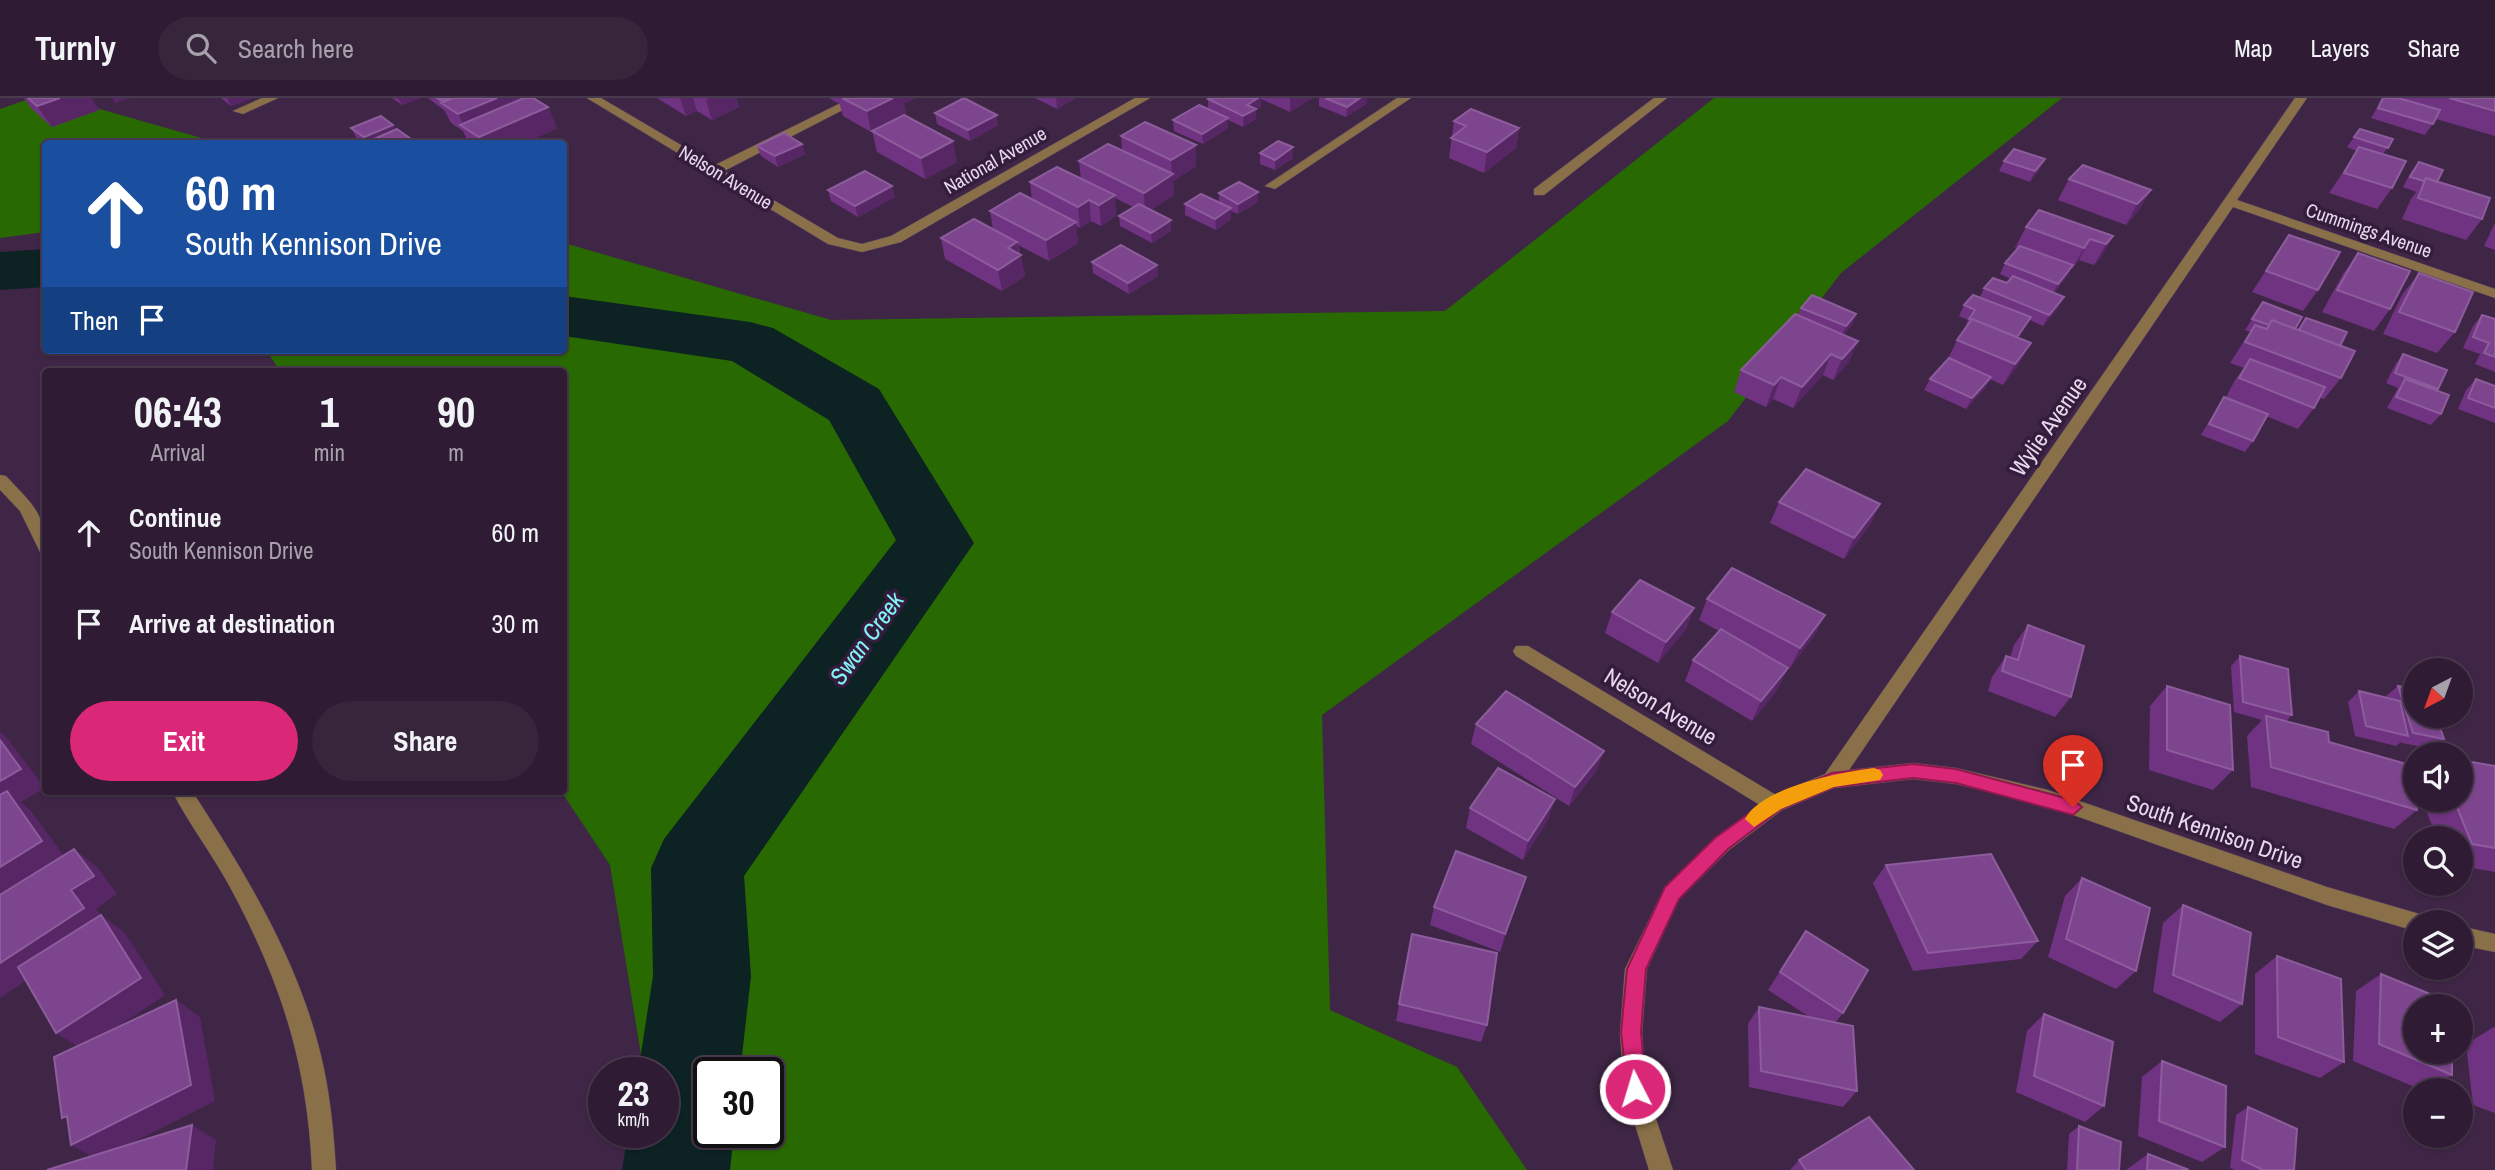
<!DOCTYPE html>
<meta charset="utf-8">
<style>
:root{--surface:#2f1c34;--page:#37253c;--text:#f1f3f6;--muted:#a7a1ac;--line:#4a3a4f;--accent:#db2777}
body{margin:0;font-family:"Archivo Narrow",sans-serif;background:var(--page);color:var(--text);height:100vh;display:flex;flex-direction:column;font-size:26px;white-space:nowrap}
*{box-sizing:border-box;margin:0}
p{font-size:23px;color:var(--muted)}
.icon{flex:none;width:38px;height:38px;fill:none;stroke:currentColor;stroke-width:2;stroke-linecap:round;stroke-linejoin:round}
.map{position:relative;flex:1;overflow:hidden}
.side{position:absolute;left:42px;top:270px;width:525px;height:427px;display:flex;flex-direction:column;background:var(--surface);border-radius:7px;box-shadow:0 2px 5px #0004,0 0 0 2px var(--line)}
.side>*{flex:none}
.top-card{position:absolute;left:42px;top:42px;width:525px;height:214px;border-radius:7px;box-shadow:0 2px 5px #0004,0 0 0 2px var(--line);background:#1a4fa0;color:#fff;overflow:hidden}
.needle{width:46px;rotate:221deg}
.controls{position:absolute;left:2403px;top:560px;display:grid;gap:14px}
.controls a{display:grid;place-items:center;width:70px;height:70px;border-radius:50%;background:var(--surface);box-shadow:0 2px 5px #0004,0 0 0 2px var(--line);font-size:35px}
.speed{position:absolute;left:588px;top:959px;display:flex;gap:14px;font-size:35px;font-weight:700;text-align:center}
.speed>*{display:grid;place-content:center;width:91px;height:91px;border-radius:50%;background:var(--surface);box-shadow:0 2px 5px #0004,0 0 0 2px var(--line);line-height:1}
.speed small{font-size:18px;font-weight:400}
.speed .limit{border:4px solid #111;border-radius:10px;background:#fff;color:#111}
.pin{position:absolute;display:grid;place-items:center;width:60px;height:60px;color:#fff;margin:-72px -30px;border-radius:50% 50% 50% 0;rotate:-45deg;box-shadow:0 0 7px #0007}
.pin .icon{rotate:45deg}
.me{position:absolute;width:77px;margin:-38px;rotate:355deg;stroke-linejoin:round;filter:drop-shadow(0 0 5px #0008)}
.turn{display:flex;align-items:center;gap:24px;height:147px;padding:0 28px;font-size:32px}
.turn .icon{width:91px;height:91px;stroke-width:2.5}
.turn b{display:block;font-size:49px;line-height:60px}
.then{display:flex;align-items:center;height:66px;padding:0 28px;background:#0003;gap:14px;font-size:26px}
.eta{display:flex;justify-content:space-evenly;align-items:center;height:119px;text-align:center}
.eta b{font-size:42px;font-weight:800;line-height:49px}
.action{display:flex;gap:14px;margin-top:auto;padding:14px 28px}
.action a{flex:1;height:80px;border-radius:42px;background:var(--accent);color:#fff;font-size:28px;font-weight:800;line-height:80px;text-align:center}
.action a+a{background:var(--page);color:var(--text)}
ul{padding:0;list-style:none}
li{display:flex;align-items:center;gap:21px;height:91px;padding:0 28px}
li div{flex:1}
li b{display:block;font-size:26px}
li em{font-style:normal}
header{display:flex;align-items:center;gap:42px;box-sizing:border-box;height:98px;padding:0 35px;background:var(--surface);border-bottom:2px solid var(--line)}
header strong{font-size:33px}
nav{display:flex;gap:38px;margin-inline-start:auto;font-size:24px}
.search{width:490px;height:63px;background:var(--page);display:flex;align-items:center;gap:18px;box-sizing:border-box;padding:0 24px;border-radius:38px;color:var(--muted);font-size:26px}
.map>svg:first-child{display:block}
.forest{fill:#286a01;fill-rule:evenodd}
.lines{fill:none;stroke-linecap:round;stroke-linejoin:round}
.river{fill:#0c2223;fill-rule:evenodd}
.minor-casing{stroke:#5a4261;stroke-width:1}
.minor{fill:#897048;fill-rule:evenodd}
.wall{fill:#703381}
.shaded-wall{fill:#572765}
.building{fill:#7d458d;stroke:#8d5c9c;stroke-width:2}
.route{fill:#db2777;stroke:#8e194d;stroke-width:2}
.slow{fill:#f59e0b}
.labels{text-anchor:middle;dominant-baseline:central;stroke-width:7;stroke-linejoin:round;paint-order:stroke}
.far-street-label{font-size:19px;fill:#e7d8ec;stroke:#341c3c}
.street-label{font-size:23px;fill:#e7d8ec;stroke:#341c3c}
.water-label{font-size:24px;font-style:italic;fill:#83f4f7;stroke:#341c3c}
</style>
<header>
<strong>Turnly</strong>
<div class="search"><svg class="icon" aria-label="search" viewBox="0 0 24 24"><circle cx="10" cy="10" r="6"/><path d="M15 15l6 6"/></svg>Search here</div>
<nav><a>Map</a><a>Layers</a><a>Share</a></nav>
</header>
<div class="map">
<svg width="2495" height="1072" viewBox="0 0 2495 1072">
<rect width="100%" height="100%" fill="#3f2646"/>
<path class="forest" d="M32 0H61L219 45 46 46 45 134 0 140V11Z
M1714 0H2062L1841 175 1728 323 1322 617 1330 912 1457 969 1527 1072H659L653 1034H663V975H644L610 767 561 693 564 273H280L266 252H564V145L831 222 1445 213ZM709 975H768V1034H709Z"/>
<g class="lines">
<path class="river" d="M46 151V189L0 192V154Z
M564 198 750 224 773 230 879 291 974 445 744 778 751 878 740 975H709V1034H734L730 1072H622L628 1034H663V975H638L653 878 651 770 664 741 896 442 829 322 732 263 564 238Z"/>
<g class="minor-casing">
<path id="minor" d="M262 0H278L243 16 233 13Z
M587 0H601L715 67 851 0H866L724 73 838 140 862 146 891 138 1135 0H1150L901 144 862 154 828 146Z
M1397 0H1411L1275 91 1265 88Z
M1654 0H1667L1544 97H1534V91Z
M2295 0H2307L2237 102 2495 191V200L2233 109 1849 672 1913 665 1956 670 2048 692 2327 789 2416 815 2423 817 2426 824H2415V833L2327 807 2048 708 1956 686 1913 681 1834 690 1782 712 1729 752 1679 801 1647 871 1642 935 1646 991 1673 1072H1649L1624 991 1620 935 1625 871 1665 789 1715 740 1760 707 1516 558 1513 553 1516 548H1528L1776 697 1825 676Z
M0 377 6 378C32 406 46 415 46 456L40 454 20 413 0 392Z
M172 693H192C248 779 303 870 324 971 331 1005 334 1038 336 1072H312C307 964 281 884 230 789 212 756 189 726 172 693Z
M2460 828 2495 836V854L2460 847Z"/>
</g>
<use href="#minor" class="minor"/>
</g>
<path class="wall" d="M24 0H91L99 12 52 29 31 10Z
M221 0H252L231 8Z
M392 0H420L402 7Z
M428 0H521V1L548 9 557 30 522 46H469L463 33 451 25 445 13Z
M657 0H736L739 9 712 22 697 13 686 18Z
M829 0H915L904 5 906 16 871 34 843 18 839 4 838 5Z
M1035 0H1076L1057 11Z
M1210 0H1312L1290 14 1261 1V9L1256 12V21L1243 29 1228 22V30L1203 46 1174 33 1173 22 1208 11V1Z
M1319 0H1367L1366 6 1346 19 1319 8Z
M2383 0H2495V38L2436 21 2425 37 2371 20Z
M935 15 998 27 970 43 937 26Z
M1454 23 1519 30 1516 50 1484 75 1449 60Z
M351 30 396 32 411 41 413 46H363L357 41Z
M2360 31 2393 41 2383 56 2392 90 2377 111 2329 95 2357 53 2347 49Z
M872 33 957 64 925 81 877 54Z
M1121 38 1196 47V68L1173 83 1174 97 1151 112 1171 133 1152 145 1120 128 1119 118 1133 109 1115 100 1116 118 1101 128 1091 123 1080 130 1076 128 1078 145 1049 163 1018 147 1025 178 1002 193 945 161 941 140 993 131 990 113 1032 102 1030 84 1081 81 1079 63 1122 52Z
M802 46 805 56 778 69 761 58 757 48Z
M1293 49V60L1275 72 1260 66V55Z
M2045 61 2039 72 2030 84 1999 73 2004 63Z
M2419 64 2437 84 2482 121 2466 142 2402 121 2411 101 2416 94 2403 89 2411 74Z
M2069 81 2151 92 2139 112 2126 127 2058 102Z
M828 92 895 99 858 119 831 103Z
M1258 94V104L1238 116 1231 113V121L1216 132 1185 117V106L1219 104V95Z
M2495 125V152L2484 148Z
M2026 129 2113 138 2101 159 2094 167 2079 162 2072 171H2071L2067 178 2054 195 2058 210 2043 228 2030 222 2018 240 2019 266 2003 287 1990 281 1985 290 1966 311 1924 292 1930 281 1947 263 1957 242 1964 232 1968 222 1959 218 1964 207 1980 199 1984 190 2007 185 2011 181 2000 176 2005 165 2017 151 2015 150Z
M2289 137 2318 192 2303 213 2252 194Z
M2358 155 2390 211 2374 233 2322 214 2343 176Z
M1092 164 1157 167 1158 178 1129 196 1093 175Z
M2419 175 2455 234 2437 255 2383 236 2402 197Z
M2263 204 2297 232 2306 220 2340 248 2341 280 2324 301 2320 300 2314 310 2298 331 2266 318 2253 343 2245 354 2201 337 2217 310 2224 299H2226L2235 282 2244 270 2230 265 2250 234 2245 232Z
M1801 210 1856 216 1852 227 1843 237 1849 264 1833 282 1823 277 1793 310 1773 301 1766 309 1734 294 1741 272 1798 217Z
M2482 217 2495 221V274L2475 266 2480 256 2463 250 2473 228Z
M2403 256 2438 291 2437 293 2441 316 2431 327 2387 310 2398 290 2386 285 2395 267Z
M2476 281 2495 288V325L2458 311 2466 292Z
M1779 404 1880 406 1870 427 1844 461 1770 425Z
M1707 501 1825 517 1814 538 1790 570 1768 559 1778 591 1752 623 1685 583 1693 562 1719 533 1699 522Z
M1694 510 1686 531 1658 565 1605 535 1612 514Z
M2028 527 2071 599 2055 619 1988 593 1992 579 2006 558 2010 560 2014 547Z
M2240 558 2292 617 2286 623 2329 644 2417 712 2394 731 2251 689 2247 638 2262 622 2234 614 2231 568Z
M2167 588 2233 672 2213 692 2149 672 2150 608Z
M2398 588 2444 641 2433 651 2402 645 2401 644 2396 648 2355 638 2348 604 2359 593 2387 600 2386 598Z
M1476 626 1597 672 1569 708 1471 646Z
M2495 668V774L2460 768V740H2437L2422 702H2460Z
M1470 710 1549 720 1523 762 1466 730Z
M1886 767 2038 843 2021 861 1913 873 1873 785Z
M2082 780 2136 873 2116 891 2048 859 2065 798Z
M1520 797 1500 854 1430 827 1434 809Z
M2183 807 2242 906 2220 924 2153 894 2163 825Z
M1806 833 1843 915 1835 925 1857 993 1843 1009 1749 989 1748 926 1759 909 1811 920 1768 892Z
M1412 836 1487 927 1481 944 1396 923Z
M2277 858 2344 964 2320 980 2255 956V876Z
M2381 876 2452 977 2427 992H2422L2353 963 2356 893Z
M2044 916 2104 1008 2085 1024 2016 994 2027 933Z
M2494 929 2495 930V1015L2473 1007 2466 946Z
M2162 963 2225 1049 2202 1064 2138 1038 2142 979Z
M2248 1009 2294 1072H2235L2230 1070 2236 1017Z
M2079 1028 2119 1072H2067L2069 1036Z
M2148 1056 2189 1072H2126Z
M1799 1062 1914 1072H1790Z"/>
<path class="shaded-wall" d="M60 0H91L99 12 52 29 37 8Z
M112 0H129L115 5Z
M227 0H252L231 8Z
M398 0H420L402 7Z
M497 0H521L526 12 465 30 458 16Z
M680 0H693L697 13 686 18Z
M709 0H736L739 9 712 22 706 2Z
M893 0H915L904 5 906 16 871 34 867 13Z
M1056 0H1076L1057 11Z
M1258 0H1261V9L1256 12V21L1243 29V18L1247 7Z
M1290 0H1312L1290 14Z
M1360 0H1367L1366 6 1346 19 1347 9Z
M548 9 557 30 522 46H482L479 39Z
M997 17 998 27 970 43 968 32Z
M1228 20V30L1203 46 1202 36Z
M393 27 399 38 367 46 364 39Z
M1519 30 1516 50 1484 75 1487 54Z
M411 41 413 46H400Z
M953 43 957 64 925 81 921 60Z
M802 46 805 56 778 69 775 58Z
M1196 47V68L1173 83 1174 97 1145 116 1144 95 1172 77 1171 62Z
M1293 49V60L1275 72V62Z
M2045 61 2039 72 2030 84 2035 73Z
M892 88 895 99 858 119 855 108Z
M2151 92 2139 112 2126 127 2137 106Z
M1258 94V104L1238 116V106Z
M1115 97 1116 118 1101 128 1099 107Z
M1089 102 1091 123 1080 130 1078 109Z
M1231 110V121L1216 132 1215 121Z
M1171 122V133L1152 145 1151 135Z
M1076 124 1078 145 1049 163 1046 142Z
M2113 138 2101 159 2094 167 2106 146Z
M2090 141 2079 162 2072 171 2084 150Z
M1017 144 1019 158 1021 157 1025 178 1002 193 998 172 1008 150Z
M1157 167 1158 178 1129 196 1128 185Z
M2073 167 2067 178 2052 197 2058 186Z
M2064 199 2058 210 2043 228 2049 217Z
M1856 216 1852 227 1841 239 1846 228Z
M2031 219 2025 230 2011 251 2016 240Z
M1858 243 1849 264 1833 282 1842 261Z
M2031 245 2019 266 2003 287 2015 266Z
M1831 256 1823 277 1793 310 1802 289Z
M1781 279 1773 301 1766 309 1774 287Z
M1991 279 1985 290 1966 311 1972 300Z
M1880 406 1870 427 1844 461 1854 440Z
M1694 510 1686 531 1658 565 1666 544Z
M1825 517 1814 538 1790 570 1800 550Z
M1788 570 1778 591 1752 623 1761 603Z
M0 634 7 640 45 690 21 704 31 713 67 762 0 804Z
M1604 653 1597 672 1569 708 1575 689Z
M1555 701 1549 720 1523 762 1528 743Z
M74 751 98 770 117 796 96 811 107 826 101 817 125 835 165 897 83 952 56 935 108 828 0 900V865L71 792Z
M1526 779 1520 797 1500 854 1505 836Z
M176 902 200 919 215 1003 98 1062 71 1047Z
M192 1027 216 1042 213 1072H186Z"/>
<path class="building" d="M28 0H60L37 8Z
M437 0H450L442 3Z
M453 0H497L458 16 441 5Z
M524 0H533L548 9 479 39 460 27Z
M842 0H893L867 13Z
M964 0 997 17 968 32 935 15Z
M1210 0H1258L1247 7 1256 11 1243 18 1208 1Z
M1325 0H1360L1347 9Z
M2383 0H2398L2440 12 2433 26 2378 10Z
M2449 0H2495V13Z
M1199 7 1228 20 1202 36 1173 22Z
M1471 11 1519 30 1487 54 1451 40 1466 28 1454 23Z
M904 17 953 43 921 60 872 33Z
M381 18 393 27 364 39 351 30Z
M1145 24 1196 47 1171 62 1121 38Z
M397 31 411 41 400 46 365 45Z
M2360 31 2393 41 2388 50 2354 39Z
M784 35 802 46 775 58 757 48Z
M1278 43 1293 49 1275 62 1260 55Z
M1108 46 1173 76 1144 95 1079 63Z
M2359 49 2406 63 2392 90 2344 75Z
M2014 51 2045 61 2035 73 2004 63Z
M2419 64 2443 72 2437 84 2426 80 2424 83 2410 79Z
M2083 67 2151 92 2137 106 2069 81Z
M1057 69 1115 97 1099 107 1089 102 1078 109 1030 84Z
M865 73 892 88 855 108 828 92Z
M2426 80 2490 100 2482 121 2418 100Z
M1239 84 1258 94 1238 106 1219 95Z
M1020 95 1076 124 1046 142 990 113Z
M1201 96 1231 110 1215 121 1185 106Z
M1139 106 1171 122 1151 135 1119 118Z
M2039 112 2113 138 2106 146 2090 141 2084 150 2026 129Z
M974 121 1017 144 1008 150 1021 157 998 172 941 140Z
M2289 137 2340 154 2318 192 2266 173Z
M1121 147 1157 167 1128 185 1092 164Z
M2020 148 2073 167 2058 186 2005 165Z
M2358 155 2410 173 2390 211 2337 192Z
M2419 175 2473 194 2455 234 2399 214Z
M2013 178 2064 199 2049 217 1984 190 1993 180 2007 185Z
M1812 197 1856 216 1846 228 1801 210Z
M1973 197 2031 219 2017 239 1972 221 1971 222 1969 221 1975 212 1964 207Z
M2263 204 2302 219 2295 231 2272 222 2269 227 2252 221Z
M1795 216 1858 243 1842 261 1831 256 1802 289 1781 279 1774 287 1741 272Z
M2482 217 2495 221V259L2484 255 2489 245 2473 239Z
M2306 220 2347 234 2340 248 2299 232Z
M1972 221 2031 245 2015 266 1957 242Z
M2272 222 2355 253 2341 280 2245 244 2255 227 2267 231Z
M2403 256 2447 272 2438 291 2395 275Z
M1949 260 1991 279 1972 300 1930 281Z
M2250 261 2325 289 2314 310 2239 280Z
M2405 281 2449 297 2441 316 2396 299Z
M2476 281 2495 288V310L2468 300Z
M2224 299 2268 316 2253 343 2209 326Z
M1806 371 1880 406 1854 440 1779 404Z
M1732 470 1825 517 1800 550 1707 501Z
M1640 482 1694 510 1666 544 1612 514Z
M2028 527 2084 548 2071 599 2002 573 2006 558 2018 562Z
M1721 531 1788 570 1761 603 1693 562Z
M2240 558 2288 571 2292 617 2243 604Z
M2167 588 2230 607 2233 672 2167 652Z
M2398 588 2415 591V618H2436L2444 641 2413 635Z
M1506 593 1604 653 1575 689 1476 626Z
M2359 593 2400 603 2408 638 2366 628Z
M2266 618 2328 634 2329 644 2410 667 2417 712 2271 669Z
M0 642 21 671 0 683Z
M2460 662 2495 668V750L2472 746 2454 702H2460Z
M1498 670 1555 701 1528 743 1470 710Z
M7 693 42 743 0 769V697Z
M74 751 94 778 71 792 84 810 0 865V797Z
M1456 753 1526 779 1505 836 1434 809Z
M1991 756 2038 843 1928 855 1886 767Z
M2082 780 2150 810 2136 873 2066 841Z
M2183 807 2251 835 2242 906 2173 877Z
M101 817 141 880 56 935 18 869Z
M1806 833 1868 872 1843 915 1780 874Z
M1412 836 1497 855 1487 927 1399 906Z
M2277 858 2341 881 2344 964 2278 939Z
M2381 876 2452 905V908H2415V954H2452V977L2379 946Z
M176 902 191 987 71 1047 67 1018 62 1020 54 959Z
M1759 909 1853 928 1857 993 1761 973Z
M2044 916 2113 944 2104 1008 2034 978Z
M2162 963 2226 988 2225 1049 2159 1023Z
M2248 1009 2297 1031 2294 1072H2263L2242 1062Z
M1869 1019 1914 1072H1806L1799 1062Z
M192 1027 186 1072H47Z
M2079 1028 2121 1044 2119 1072H2077Z
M2148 1056 2189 1072H2147Z"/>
<path class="route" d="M1913 666 1956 671 2073 702 2082 709 2073 717 1956 685 1913 680 1834 689 1781 711 1728 751 1679 801 1646 871 1641 934 1646 991 1643 998 1635 1001 1628 998 1621 934 1627 871 1665 789 1715 740 1769 701 1832 675Z"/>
<path class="slow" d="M1874 670 1880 672 1883 677 1880 682 1834 689 1781 711 1754 729 1745 721C1761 689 1842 674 1874 670Z"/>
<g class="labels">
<g class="far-street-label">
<text transform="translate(995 62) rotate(-30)">National Avenue</text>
<text transform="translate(726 79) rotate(31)">Nelson Avenue</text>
<text transform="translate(2369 132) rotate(19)">Cummings Avenue</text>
</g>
<g class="street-label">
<text transform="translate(2048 328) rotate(-55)">Wylie Avenue</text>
<text transform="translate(1661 608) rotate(31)">Nelson Avenue</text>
<text transform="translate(2215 733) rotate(19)">South Kennison Drive</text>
</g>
<g class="water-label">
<text transform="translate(866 540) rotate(-54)">Swan Creek</text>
</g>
</g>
</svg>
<div class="controls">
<a><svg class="needle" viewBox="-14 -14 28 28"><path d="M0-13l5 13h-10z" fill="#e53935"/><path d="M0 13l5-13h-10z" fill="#a7a1ac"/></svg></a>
<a><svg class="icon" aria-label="sound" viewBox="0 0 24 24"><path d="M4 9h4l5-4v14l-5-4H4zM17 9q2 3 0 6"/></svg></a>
<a><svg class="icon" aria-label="search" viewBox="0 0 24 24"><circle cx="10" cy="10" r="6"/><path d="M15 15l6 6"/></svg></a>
<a><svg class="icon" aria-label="layers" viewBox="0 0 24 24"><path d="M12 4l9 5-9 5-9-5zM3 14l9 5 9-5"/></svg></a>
<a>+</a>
<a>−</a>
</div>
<div class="speed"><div>23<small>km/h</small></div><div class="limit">30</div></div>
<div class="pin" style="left:2073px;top:709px;background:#d93025"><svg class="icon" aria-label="arrive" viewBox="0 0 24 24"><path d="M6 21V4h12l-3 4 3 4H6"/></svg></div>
<svg class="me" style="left:1635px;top:991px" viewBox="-20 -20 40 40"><circle r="17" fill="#db2777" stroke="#fff" stroke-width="3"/><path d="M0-11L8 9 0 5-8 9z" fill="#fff"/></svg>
<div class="top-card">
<div class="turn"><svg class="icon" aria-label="ahead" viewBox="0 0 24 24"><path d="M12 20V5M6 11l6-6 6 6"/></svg><div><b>60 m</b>South Kennison Drive</div></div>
<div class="then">Then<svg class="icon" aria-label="arrive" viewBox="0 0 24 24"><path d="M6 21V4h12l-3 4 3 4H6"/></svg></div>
</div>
<section class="side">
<div class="eta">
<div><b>06:43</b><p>Arrival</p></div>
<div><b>1</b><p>min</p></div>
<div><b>90</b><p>m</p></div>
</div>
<ul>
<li><svg class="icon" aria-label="ahead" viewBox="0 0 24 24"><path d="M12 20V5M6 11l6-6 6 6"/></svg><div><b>Continue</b><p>South Kennison Drive</p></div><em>60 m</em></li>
<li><svg class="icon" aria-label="arrive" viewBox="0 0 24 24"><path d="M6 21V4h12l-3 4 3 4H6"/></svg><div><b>Arrive at destination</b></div><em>30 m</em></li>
</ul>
<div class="action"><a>Exit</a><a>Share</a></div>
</section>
</div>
